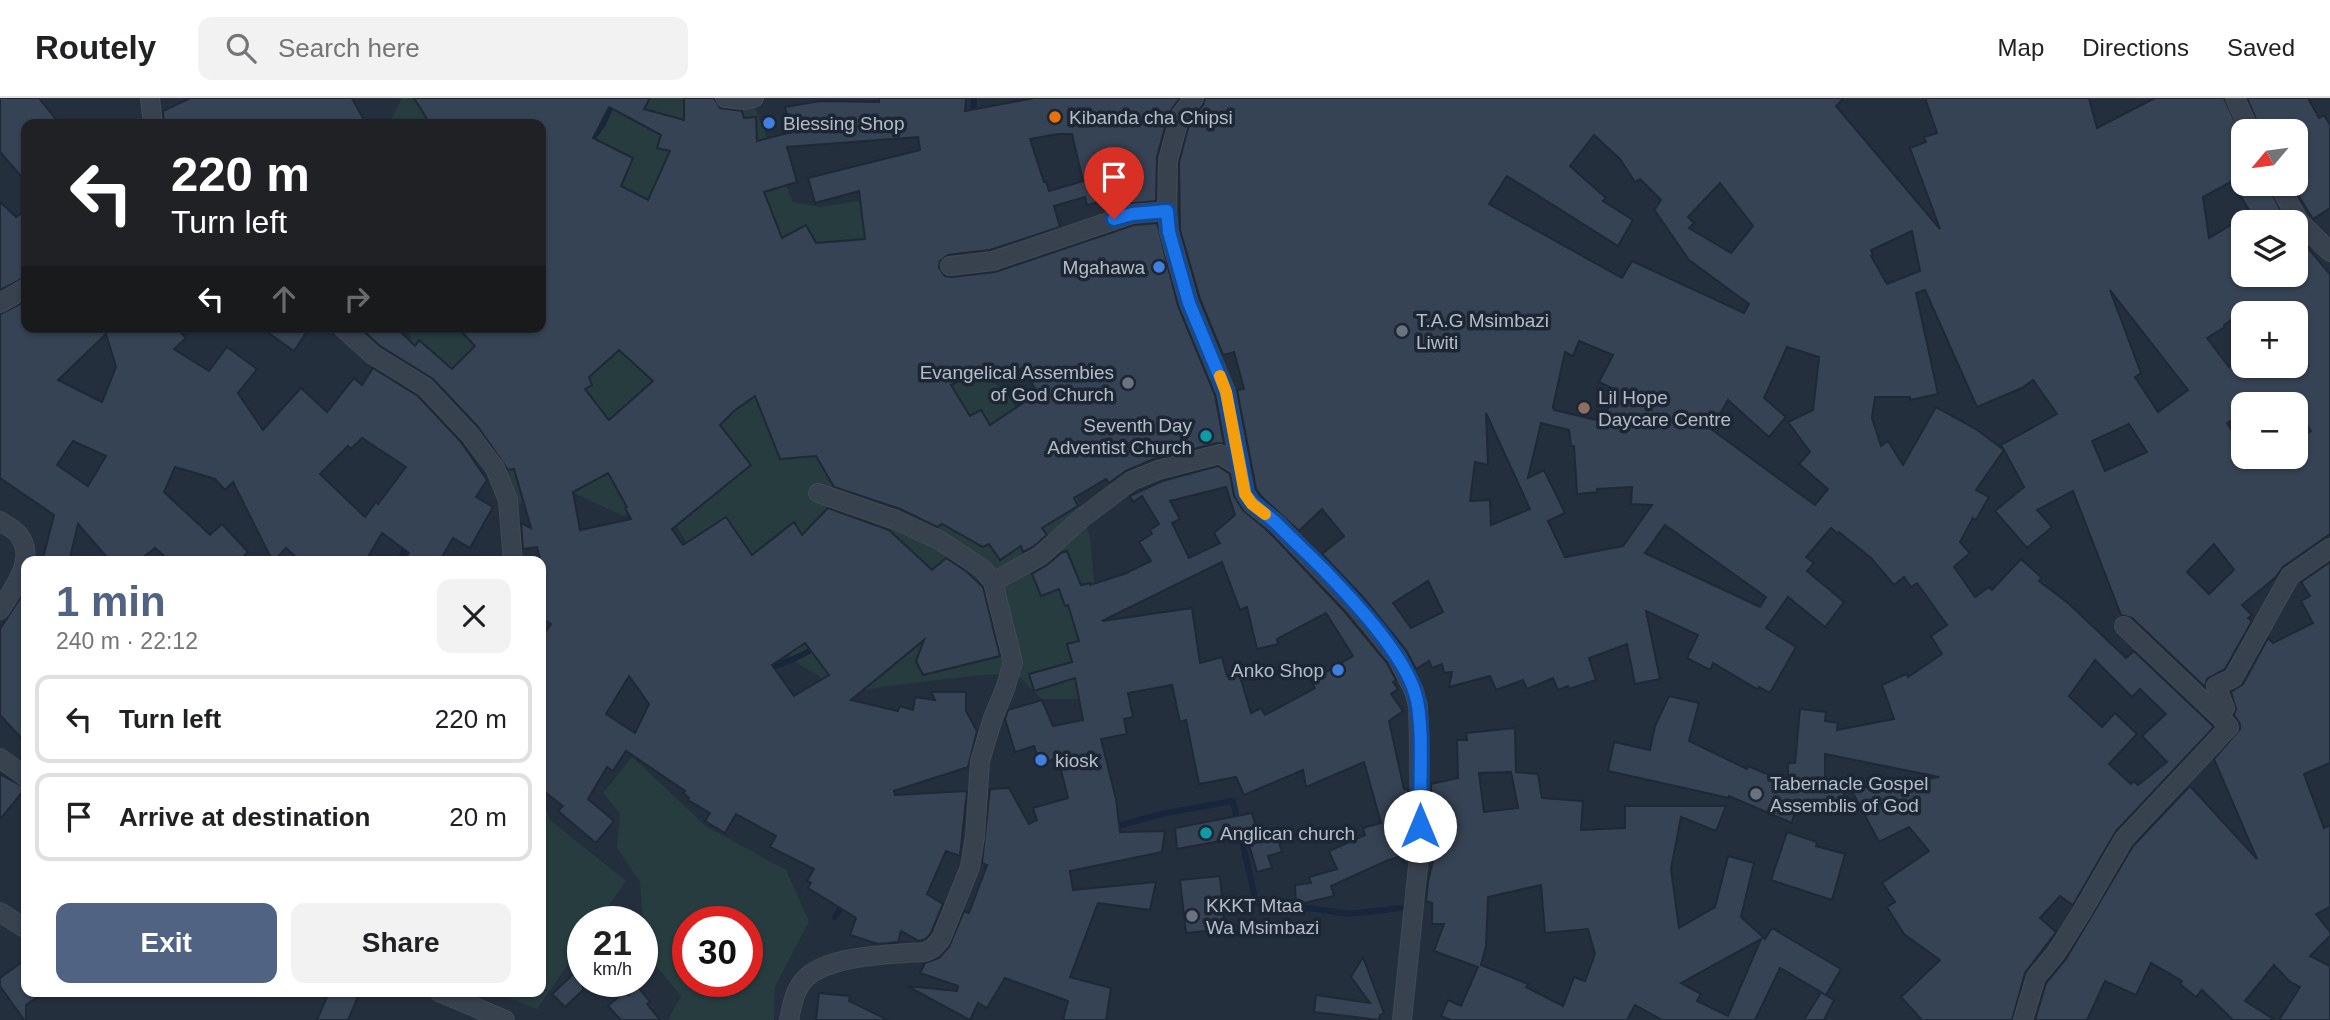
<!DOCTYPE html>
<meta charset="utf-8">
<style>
:root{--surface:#fff;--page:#f2f2f2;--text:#202124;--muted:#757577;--line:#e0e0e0;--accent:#506383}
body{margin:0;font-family:Arial,sans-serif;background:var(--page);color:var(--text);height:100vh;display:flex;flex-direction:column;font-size:26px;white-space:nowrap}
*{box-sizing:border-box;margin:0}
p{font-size:23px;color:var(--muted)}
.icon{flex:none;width:38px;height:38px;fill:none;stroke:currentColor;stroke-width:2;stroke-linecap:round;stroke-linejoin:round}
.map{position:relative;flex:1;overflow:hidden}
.sheet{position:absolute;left:21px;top:458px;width:525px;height:441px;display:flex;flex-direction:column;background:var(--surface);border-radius:14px;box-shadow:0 2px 5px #0004}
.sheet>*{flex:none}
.top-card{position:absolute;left:21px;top:21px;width:525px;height:214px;border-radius:14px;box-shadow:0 2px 5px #0004;background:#202124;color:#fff;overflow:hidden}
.needle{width:46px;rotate:241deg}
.tools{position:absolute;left:2231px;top:21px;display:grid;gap:14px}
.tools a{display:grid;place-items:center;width:77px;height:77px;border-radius:14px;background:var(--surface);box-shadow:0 2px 5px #0004;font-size:35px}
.speed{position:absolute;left:567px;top:808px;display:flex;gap:14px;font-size:35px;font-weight:700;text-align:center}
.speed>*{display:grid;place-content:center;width:91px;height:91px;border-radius:50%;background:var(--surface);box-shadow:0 2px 5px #0004;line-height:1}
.speed small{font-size:18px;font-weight:400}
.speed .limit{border:10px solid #d22;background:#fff;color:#111}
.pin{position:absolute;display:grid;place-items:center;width:60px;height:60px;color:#fff;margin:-72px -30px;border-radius:50% 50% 50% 0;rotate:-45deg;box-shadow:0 0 7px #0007}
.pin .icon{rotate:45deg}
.me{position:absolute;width:77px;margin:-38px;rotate:0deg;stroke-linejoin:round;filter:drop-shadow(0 0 5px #0008)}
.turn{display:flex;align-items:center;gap:24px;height:147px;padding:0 35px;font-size:32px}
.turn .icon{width:91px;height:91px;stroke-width:2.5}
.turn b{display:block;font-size:49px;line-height:60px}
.lanes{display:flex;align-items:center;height:66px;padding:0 35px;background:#0003;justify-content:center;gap:35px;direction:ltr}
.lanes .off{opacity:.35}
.round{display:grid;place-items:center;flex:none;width:74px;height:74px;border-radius:14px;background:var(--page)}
.head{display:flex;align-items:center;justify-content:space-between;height:119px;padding:0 35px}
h1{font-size:42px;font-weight:600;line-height:52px;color:var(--accent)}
.cta{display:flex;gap:14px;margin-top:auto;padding:14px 35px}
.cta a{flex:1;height:80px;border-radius:14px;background:var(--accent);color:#fff;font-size:28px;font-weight:600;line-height:80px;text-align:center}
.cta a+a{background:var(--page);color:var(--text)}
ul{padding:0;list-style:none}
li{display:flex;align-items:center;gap:21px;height:88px;margin:0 14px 10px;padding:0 21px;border:4px solid var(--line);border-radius:14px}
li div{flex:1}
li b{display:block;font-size:26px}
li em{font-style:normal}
header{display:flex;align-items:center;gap:42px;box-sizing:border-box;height:98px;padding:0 35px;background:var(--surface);border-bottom:2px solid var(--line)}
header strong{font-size:33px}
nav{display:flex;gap:38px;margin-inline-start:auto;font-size:24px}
.search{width:490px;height:63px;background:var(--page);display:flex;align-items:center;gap:18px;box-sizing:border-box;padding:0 24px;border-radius:14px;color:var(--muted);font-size:26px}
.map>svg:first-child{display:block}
.green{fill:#263c3f;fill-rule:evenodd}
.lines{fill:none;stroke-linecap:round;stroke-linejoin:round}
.stream{stroke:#17263c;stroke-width:6}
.building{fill:#364354;stroke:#1f2835;stroke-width:2;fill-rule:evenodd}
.street-casing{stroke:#414a57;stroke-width:20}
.street{stroke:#38414e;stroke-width:18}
.route-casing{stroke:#114b97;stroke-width:18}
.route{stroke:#1a73e8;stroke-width:12}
.slow{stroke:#f59e0b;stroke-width:12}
.food-dot{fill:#e8710a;stroke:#1d2633;stroke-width:2.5}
.shop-dot{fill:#3f7fe0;stroke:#1d2633;stroke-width:2.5}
.worship-dot{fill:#6b7280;stroke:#1d2633;stroke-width:2.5}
.education-dot{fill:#8d6e63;stroke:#1d2633;stroke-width:2.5}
.culture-dot{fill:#0f9aa8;stroke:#1d2633;stroke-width:2.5}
.labels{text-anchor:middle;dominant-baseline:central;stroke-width:7;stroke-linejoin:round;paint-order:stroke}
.poi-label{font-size:19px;fill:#b4bcc9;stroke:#1d2633;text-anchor:start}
</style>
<header>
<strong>Routely</strong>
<div class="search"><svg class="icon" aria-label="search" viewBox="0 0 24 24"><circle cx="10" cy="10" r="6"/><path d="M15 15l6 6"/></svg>Search here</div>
<nav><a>Map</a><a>Directions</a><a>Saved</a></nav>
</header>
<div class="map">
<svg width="2330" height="922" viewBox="0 0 2330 922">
<rect width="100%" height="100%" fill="#242f3e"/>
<path class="green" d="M402 0H751L793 104 819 109 892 98 947 151 949 179 972 254 986 280 1003 291 1077 400 1090 440 1094 483 1111 540 1079 601H1042L1015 575C975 577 936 582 896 587 874 590 854 595 832 595L818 577 800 567 715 488 662 406 623 418 572 394 517 406 411 266V238L404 229H541V26H389Z
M632 659 707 729 786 772 809 823 775 889 774 922H668L681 898 646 856 640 784 617 750 620 715 603 695ZM688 824H747V884H688Z
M541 696 550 722 626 783 597 824H583V845L537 911 494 894H541Z"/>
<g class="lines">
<path class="stream" d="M973 20 974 0
M590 44 603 26 614 0
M400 464 406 446
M766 573C783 563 800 561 815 549
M1111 730 1161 716 1233 703 1256 804 1284 811 1309 810 1349 816 1401 810
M835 819 843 806"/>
</g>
<path class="building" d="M0 0H39L60 26H26V84L0 54Z
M190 0H352L366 26H164L163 13Z
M414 0H650L644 11 684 22V0H714L720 10 742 13 744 20 756 19 757 43 791 34 785 9 820 3 879 4V0H966L965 13 1034 0H1180L1169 15 1157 59 1156 103 1126 106 1123 98 1087 107 1085 99 1054 108 1060 129 990 152 948 157 940 163 939 170 945 178 951 179 995 174 1134 127 1157 125 1178 208 1215 297 1224 346 1217 345 1154 361 1126 373 1109 385 1106 381 1074 400 1078 408 1042 430 1047 437 1033 449 1023 454 1021 448 1000 462 989 446 983 449 942 426 937 429 900 411 834 389 816 358 780 361 755 298 734 313 720 327 751 367 672 431 683 447 726 419 752 457 794 424 802 437 828 410 889 432 932 472 946 460 966 473 983 489 1000 558 923 577 916 563 924 542 851 602 898 613 900 608 913 612 915 599 935 602 931 594H966V613L977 633 968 669 894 693 895 697 967 693 960 758 946 753 927 796 943 806 931 835 926 841 919 843 901 833 898 844 878 846 850 837 856 820 808 790 811 785 807 783 814 771 770 749 776 738 736 716 725 735 705 723 710 715 688 702 689 700 683 695 685 693 626 653 613 673 607 669 588 701 614 723 596 745 558 713 563 708 541 691V540L551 526 541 520V464L537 449 523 451 521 425 531 430 514 371 508 372 478 329 433 281 380 248 359 229H396L415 248 419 242 452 271 475 248 457 229H541V26H430ZM609 9 661 37 657 50 670 53 648 102 621 88 633 60 593 40ZM1058 36H1072L1083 83 1049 93 1046 83 1044 84 1030 41ZM918 39 920 52 808 80 815 105 859 93 865 141 816 145 806 127 782 140 764 94 797 84 787 49ZM619 252 653 283 609 322 585 291 592 287 589 279ZM986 269 993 284 1022 270 1038 295 990 327 981 312 970 318 951 287ZM608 375 627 409 625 410 631 421 580 432 573 394ZM805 545 829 577 794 598 772 567ZM629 578 649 606 635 635 606 616Z
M1205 0H1844L1836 8 1940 131 1910 50 1926 44 1924 39 1937 35 1925 0H2089L2097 30 2155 0H2224L2244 42V86H2267L2287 124H2256L2232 83 2203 99 2209 140 2244 119V177H2296V136L2330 176V436L2283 469 2276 479 2242 507 2252 517 2248 520 2252 523 2225 571 2207 581 2205 589 2132 520 2121 517 2073 393 2037 412 2052 429 2027 450 1995 413 2024 389 2004 352 1976 392 1989 399 1976 422 1973 420 1960 444 1970 455 1954 469 1975 499 1989 489 1992 492 2021 461 2042 480 2039 483 2068 505 2126 560 2134 553 2214 629 2116 733 2073 807 2060 798 2040 820 2056 834 2025 875 2012 922H1922L1901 899 1940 862 1904 836 1887 809 1895 804 1882 785 1929 753 1909 729 1879 744 1851 691 1939 679 1825 656V694L1845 691 1841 712 1797 704 1792 725 1729 698V700L1608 673 1614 644 1650 652 1655 628 1669 598 1699 605 1689 643 1747 671 1748 668 1788 685V665H1795L1800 611 1826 614 1825 623 1838 625 1837 632 1894 621 1882 587 1906 576 1908 579 1942 556 1931 538 1947 527 1917 485 1911 489 1904 479 1894 487 1871 460 1839 434 1838 436 1831 430 1806 459 1814 465 1807 473 1844 504 1825 529 1788 499 1766 530 1796 549 1770 595 1759 589 1757 591 1713 565 1710 572 1687 560 1698 537 1646 513 1660 581 1635 586 1627 546 1589 560 1596 582 1569 591 1568 588 1558 592 1553 580 1527 591 1523 582 1496 592 1490 578 1449 589 1452 574 1444 575 1442 566 1432 570 1429 563 1416 571 1406 552 1362 498 1322 456 1344 438 1322 411 1299 433 1261 398 1256 391 1237 292 1244 291 1234 254 1223 257 1200 201 1180 132 1179 64 1190 23 1203 7ZM1594 37 1620 61 1635 84 1640 81 1661 102 1655 111 1653 110 1689 162 1749 206 1744 215 1632 163 1622 180 1489 106 1507 78 1618 148 1633 122 1603 103 1606 100 1570 68ZM1720 85 1753 128 1731 155 1689 130 1694 125 1688 119ZM1912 133 1920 173 1887 186 1871 158 1873 157 1871 152ZM1925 192 1977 309 2022 290 2033 282 2057 316 2001 347 2004 352 1976 331 1936 309 1903 367 1888 343 1881 348 1872 320 1875 299H1910V302L1938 296 1916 195ZM2110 192 2188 292 2158 314 2135 279 2141 275ZM2253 206 2261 215H2296V252L2308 268H2243L2237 262 2229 269 2207 240 2225 229 2224 227ZM1579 243 1613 257 1599 284 1618 293 1601 323 1554 312 1553 309 1565 254 1573 258ZM1787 249 1819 259 1813 312 1788 324 1810 354 1799 366 1828 391 1815 407 1711 331 1728 302 1769 339 1786 319 1764 300ZM2244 306H2296V310L2311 333 2296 343V359H2244V351L2227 325 2244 315ZM1486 315 1530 411 1491 427 1490 402 1470 403 1475 364 1488 367ZM1541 325 1569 332 1571 348H1574L1577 396 1597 394V391L1632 389 1631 406 1652 407 1623 448 1565 459 1548 423 1565 415 1544 372 1528 380ZM2129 326 2147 354 2105 373 2092 343ZM1665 427 1766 499 1760 509 1645 455ZM2214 446 2234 472 2209 496 2187 474ZM1428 483 1443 514 1411 530 1393 505ZM2095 562 2132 599 2140 591 2166 616 2142 638 2167 664 2138 687 2134 683 2131 686 2109 666 2137 636 2115 615 2102 629 2069 598Z
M2247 0H2308L2319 20 2324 17 2330 27V110L2313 121 2291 86H2305L2296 70V33H2261Z
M0 104 16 119 26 112V179L0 192Z
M26 203V229H176L186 240 174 251 209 273 227 249 257 271 238 295 263 332 301 290 327 314 354 280 362 287 373 270 418 298 461 344 487 382 476 399 493 409 470 450 453 440 439 464H403L409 455 382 435 365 464H301L286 450 273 464 233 384 225 392 215 381 175 369 164 394 210 437 222 426 248 454 238 464H171L155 450 137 464H111L78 426 69 464H42L54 417 0 380V216ZM106 236 116 269 102 304 58 282ZM362 340 406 369 378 406 376 404 365 419 320 376 348 348 351 351ZM73 343 106 358 88 388 57 367Z
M260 229H310L294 253Z
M1218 368 1230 376 1234 398 1243 412 1268 433 1344 513 1387 565 1396 582 1393 584 1398 591 1391 596 1403 613 1389 623 1404 691H1408V756L1386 763 1331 788 1334 798 1296 807 1295 787 1311 785 1309 779 1337 771 1329 753 1365 737 1363 730 1381 725 1364 664 1306 689 1303 672 1244 697 1236 679 1199 686 1186 622 1180 624 1172 587 1128 595 1133 619 1124 621 1127 636 1101 641 1116 701 1120 734 1165 733 1162 754 1070 773 1073 792 1156 784 1150 812 1098 805 1070 879 1111 890 1106 922H1063L1068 903 1005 880 987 910 978 905 970 922 907 888 957 893 958 888 920 875 925 865 939 860 949 849 964 813 969 815 987 767 982 765 990 691 1009 690 1029 726 1037 722 1033 710 1068 700 1058 660 1040 666 1034 648 1015 654 1005 621 1008 612 1042 602 1053 628 1083 622 1075 580 1034 593 1029 576 1072 564 1067 546 1079 543 1068 507 1065 508 1059 491 1041 498 1032 476 1047 467 1061 455 1067 453 1081 487 1090 485V487L1124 476 1151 463 1139 444 1152 436 1150 432 1159 426 1142 398 1133 404 1130 398 1162 383ZM1226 389 1235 417 1214 435 1220 445 1189 460 1172 425 1180 421 1170 403ZM1222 464 1240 512 1247 509 1257 551 1278 546 1277 541 1326 515 1353 558 1311 583 1315 590 1265 617 1261 610 1251 615 1239 575 1227 578 1222 559 1200 565 1192 510 1102 523Z
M2330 464V665L2304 676 2324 730 2330 727V809L2316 816 2330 834V838L2310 858 2330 868V922H2279L2300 889 2290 884 2274 867 2245 903 2275 922H2233L2202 892 2196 899 2180 886 2182 883 2151 865 2136 897 2105 883 2087 922H2035L2046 885 2066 861 2133 748 2190 688 2257 761 2214 661 2240 631V626L2234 617 2236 611 2231 594 2243 586 2268 540 2273 545 2313 525 2301 503 2310 498 2301 484Z
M26 491V645L0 617V531Z
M1515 630 1516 674 1538 676 1542 700 1583 703 1581 732 1625 730V708H1726L1716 733 1681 719 1671 771 1679 830 1715 809 1728 758 1754 765 1741 819 1765 841 1772 830 1841 871 1826 897 1822 895 1834 902 1824 922H1804L1821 894 1780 870 1755 922H1662L1635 907 1627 922H1451L1441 918 1448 902 1461 908 1478 869 1434 853 1444 826H1432V805L1426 803 1428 783 1437 747 1431 749V686L1458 680 1457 642H1467L1466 635ZM1511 674 1518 710 1484 714 1479 675ZM1541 787 1545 835 1588 831 1595 856 1585 883 1574 879 1563 908 1526 889 1528 886 1481 867 1486 848 1488 799ZM1761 841 1728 918 1697 903 1701 896 1681 885Z
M0 676 26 690 0 721Z
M1252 715 1258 736 1177 751 1175 730Z
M1275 731 1282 754 1268 758 1272 770 1257 774 1247 740Z
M1787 734 1817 744 1816 748 1845 756 1832 802 1771 782Z
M1220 778 1225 831 1186 835 1180 782Z
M1363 859 1384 915 1380 917 1379 922 1314 914 1316 897 1370 905 1351 879Z
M26 861V894H45L26 907V922H24L0 888V880Z
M583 867V892L565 909 552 896Z
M638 889 650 904 647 906 660 922H621L608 908 625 893 628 897Z
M329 894H360L348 922H317Z
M819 895 850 898 849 903 888 922H816Z"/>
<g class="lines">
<g class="street-casing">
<path id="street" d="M150 0 153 26
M725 0 744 2 754 0
M1194 0 1180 18 1168 62 1167 113 1169 134 1189 205 1226 294 1245 395 1252 406 1276 425 1353 505 1397 559 1414 593 1418 608 1419 642 1420 749 1402 922
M2235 0 2250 33
M2278 86 2299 123 2330 154
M950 168 993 163 1132 116 1167 113
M0 205 26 190
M342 229 373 257 425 289 470 337 495 370 508 402 513 464
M0 423C6 427 14 431 18 436 38 460 13 491 0 512
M993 484 1040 458 1082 420 1131 383 1158 372 1220 356 1239 368
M2124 528 2219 618
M0 660 26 679
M0 814 26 831
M439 894 505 922
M789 922C792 908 794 893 804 882 825 857 894 856 925 854L933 850 941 841 970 769 975 739 980 663 993 620 1005 591 1013 564 993 484 983 471 939 442 896 422 818 395
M2023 922 2036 879 2056 855 2080 817 2124 741 2229 629 2219 618 2225 610 2216 588 2233 580 2290 478 2330 450"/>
</g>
<use href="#street" class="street"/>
</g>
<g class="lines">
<g class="route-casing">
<path id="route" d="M1114 121 1132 116 1167 113 1169 134 1189 205 1226 294 1246 397C1254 409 1267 416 1277 426 1292 441 1308 456 1323 471 1352 501 1403 555 1415 595 1425 627 1419 692 1420 728"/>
</g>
<use href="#route" class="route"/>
<path class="slow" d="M1220 278 1226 294 1245 396 1252 406 1265 416"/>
</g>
<circle class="food-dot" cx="1055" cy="19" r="7"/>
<g class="shop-dot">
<circle cx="769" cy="25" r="7"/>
<circle cx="1159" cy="169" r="7"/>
<circle cx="1338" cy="572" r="7"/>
<circle cx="1041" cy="662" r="7"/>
</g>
<g class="worship-dot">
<circle cx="1402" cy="233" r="7"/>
<circle cx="1128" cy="285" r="7"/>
<circle cx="1756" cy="696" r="7"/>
<circle cx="1192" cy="818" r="7"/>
</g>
<circle class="education-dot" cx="1584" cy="310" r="7"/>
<g class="culture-dot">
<circle cx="1206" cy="338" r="7"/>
<circle cx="1206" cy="735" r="7"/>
</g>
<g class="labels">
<g class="poi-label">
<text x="1069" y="19">Kibanda cha Chipsi</text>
<text x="783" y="25">Blessing Shop</text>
<text x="1145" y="169" text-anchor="end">Mgahawa</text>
<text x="1416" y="222">T.A.G Msimbazi<tspan x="1416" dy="22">Liwiti</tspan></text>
<text x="1114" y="274" text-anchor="end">Evangelical Assembies<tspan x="1114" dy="22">of God Church</tspan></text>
<text x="1598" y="299">Lil Hope<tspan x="1598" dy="22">Daycare Centre</tspan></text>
<text x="1192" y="327" text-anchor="end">Seventh Day<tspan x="1192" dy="22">Adventist Church</tspan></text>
<text x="1324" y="572" text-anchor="end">Anko Shop</text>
<text x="1055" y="662">kiosk</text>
<text x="1770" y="685">Tabernacle Gospel<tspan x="1770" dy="22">Assemblis of God</tspan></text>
<text x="1220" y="735">Anglican church</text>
<text x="1206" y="807">KKKT Mtaa<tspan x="1206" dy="22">Wa Msimbazi</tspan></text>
</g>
</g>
</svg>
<div class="tools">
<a><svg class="needle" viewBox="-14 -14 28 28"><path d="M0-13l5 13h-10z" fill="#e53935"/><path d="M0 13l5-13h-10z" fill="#757577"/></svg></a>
<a><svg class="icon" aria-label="layers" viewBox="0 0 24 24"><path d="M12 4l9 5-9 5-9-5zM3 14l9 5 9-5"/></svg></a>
<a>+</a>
<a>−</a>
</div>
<div class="speed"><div>21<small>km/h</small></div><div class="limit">30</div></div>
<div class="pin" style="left:1114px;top:121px;background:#d93025"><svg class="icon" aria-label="arrive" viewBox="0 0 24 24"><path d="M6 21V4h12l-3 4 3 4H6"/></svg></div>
<svg class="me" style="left:1420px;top:728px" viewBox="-20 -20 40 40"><circle r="19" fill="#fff"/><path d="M0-13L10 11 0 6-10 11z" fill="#1a73e8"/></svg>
<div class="top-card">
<div class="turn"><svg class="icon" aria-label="left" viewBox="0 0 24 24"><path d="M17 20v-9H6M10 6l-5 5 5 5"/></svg><div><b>220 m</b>Turn left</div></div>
<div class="lanes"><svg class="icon" aria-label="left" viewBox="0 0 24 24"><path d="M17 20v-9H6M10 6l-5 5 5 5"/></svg><svg class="icon off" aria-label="ahead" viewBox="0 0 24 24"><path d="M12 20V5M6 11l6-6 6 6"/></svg><svg class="icon off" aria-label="right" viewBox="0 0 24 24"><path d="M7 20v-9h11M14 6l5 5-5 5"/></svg></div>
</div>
<section class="sheet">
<div class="head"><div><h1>1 min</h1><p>240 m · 22:12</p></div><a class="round"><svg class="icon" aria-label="close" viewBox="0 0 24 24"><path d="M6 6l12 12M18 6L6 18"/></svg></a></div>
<ul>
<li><svg class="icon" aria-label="left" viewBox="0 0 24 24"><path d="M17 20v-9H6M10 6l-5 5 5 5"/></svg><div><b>Turn left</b></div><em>220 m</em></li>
<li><svg class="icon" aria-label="arrive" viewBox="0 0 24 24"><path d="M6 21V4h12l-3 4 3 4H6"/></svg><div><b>Arrive at destination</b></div><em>20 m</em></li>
</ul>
<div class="cta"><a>Exit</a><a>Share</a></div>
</section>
</div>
